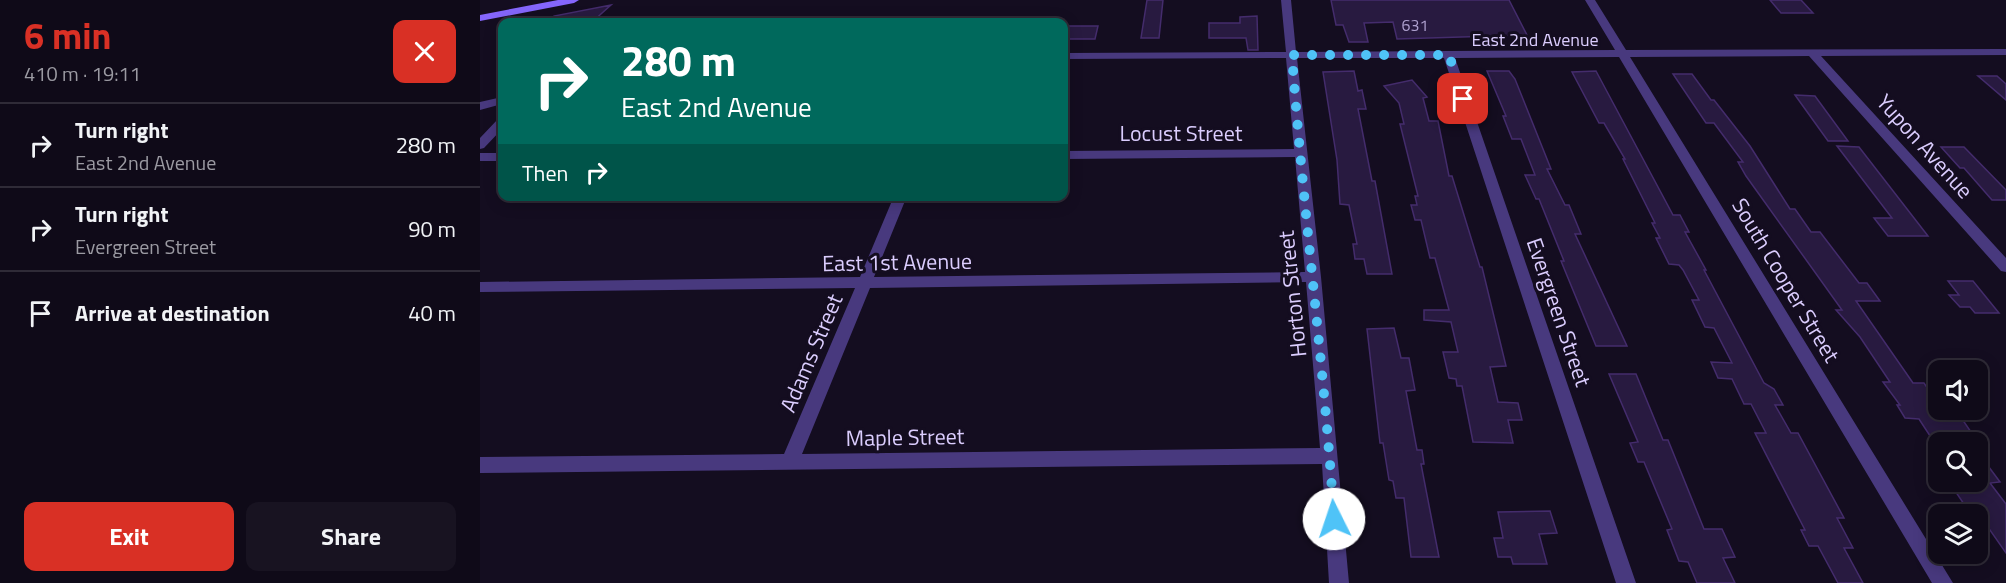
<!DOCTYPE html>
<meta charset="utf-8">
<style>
:root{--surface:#0f0a18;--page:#181321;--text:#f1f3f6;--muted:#9b9aa2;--line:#2f2b37;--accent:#d93025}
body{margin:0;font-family:"Titillium Web",sans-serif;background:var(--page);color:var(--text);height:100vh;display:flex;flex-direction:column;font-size:22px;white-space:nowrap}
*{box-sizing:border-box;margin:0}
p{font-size:20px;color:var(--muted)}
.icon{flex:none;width:33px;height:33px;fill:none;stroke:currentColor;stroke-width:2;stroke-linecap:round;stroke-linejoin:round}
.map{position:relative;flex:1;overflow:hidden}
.sheet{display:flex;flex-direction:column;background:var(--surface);width:480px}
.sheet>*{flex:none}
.hud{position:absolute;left:18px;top:18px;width:570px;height:183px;border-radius:12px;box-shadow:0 3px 15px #0003,0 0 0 2px var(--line);background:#00695c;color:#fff;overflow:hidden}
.tools{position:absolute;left:1448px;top:360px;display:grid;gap:12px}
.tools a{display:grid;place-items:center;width:60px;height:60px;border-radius:12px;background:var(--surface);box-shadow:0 3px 15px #0003,0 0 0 2px var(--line);font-size:30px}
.pin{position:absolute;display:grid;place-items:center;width:51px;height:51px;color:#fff;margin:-26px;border-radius:12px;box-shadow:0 3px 9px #0006}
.me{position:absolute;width:66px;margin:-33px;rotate:356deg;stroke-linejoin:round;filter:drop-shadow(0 0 4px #0008)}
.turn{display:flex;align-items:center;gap:21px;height:126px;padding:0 24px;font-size:27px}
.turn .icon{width:78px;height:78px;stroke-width:2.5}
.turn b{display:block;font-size:42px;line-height:51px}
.then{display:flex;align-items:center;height:57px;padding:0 24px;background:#0003;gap:12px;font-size:22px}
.round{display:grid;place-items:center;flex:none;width:63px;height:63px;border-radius:12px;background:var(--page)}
.summary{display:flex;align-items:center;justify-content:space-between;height:102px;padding:0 24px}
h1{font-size:36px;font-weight:700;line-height:45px;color:var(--accent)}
.cta{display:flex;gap:12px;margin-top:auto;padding:12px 24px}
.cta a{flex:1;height:69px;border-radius:12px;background:var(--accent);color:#fff;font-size:24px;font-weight:700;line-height:69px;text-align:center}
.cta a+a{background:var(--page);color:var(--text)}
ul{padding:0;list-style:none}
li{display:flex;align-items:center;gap:18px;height:84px;padding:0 24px;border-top:2px solid var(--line)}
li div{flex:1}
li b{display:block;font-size:22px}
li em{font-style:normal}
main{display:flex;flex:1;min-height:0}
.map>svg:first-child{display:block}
.building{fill:#281a40;stroke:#442c6c;stroke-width:1.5}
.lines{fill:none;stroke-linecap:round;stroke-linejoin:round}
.street{fill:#48397e;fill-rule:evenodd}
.secondary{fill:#8566fc;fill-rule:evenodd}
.route{stroke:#4fc3f7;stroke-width:10;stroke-dasharray:0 18}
.labels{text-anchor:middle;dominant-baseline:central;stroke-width:6;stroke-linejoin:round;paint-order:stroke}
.far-number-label{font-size:16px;fill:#aea0ce}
.far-street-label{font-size:18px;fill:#dbcdfe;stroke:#140d20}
.street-label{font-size:22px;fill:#dbcdfe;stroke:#140d20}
</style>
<main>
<section class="sheet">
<div class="summary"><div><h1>6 min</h1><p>410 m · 19:11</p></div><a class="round" style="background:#d93025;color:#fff"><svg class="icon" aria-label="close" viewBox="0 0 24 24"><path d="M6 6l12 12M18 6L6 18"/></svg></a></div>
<ul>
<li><svg class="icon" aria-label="right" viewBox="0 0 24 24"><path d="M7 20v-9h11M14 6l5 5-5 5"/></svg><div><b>Turn right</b><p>East 2nd Avenue</p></div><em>280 m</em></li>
<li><svg class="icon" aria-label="right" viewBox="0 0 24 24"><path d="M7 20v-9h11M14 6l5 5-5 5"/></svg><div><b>Turn right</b><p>Evergreen Street</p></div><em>90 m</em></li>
<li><svg class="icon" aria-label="arrive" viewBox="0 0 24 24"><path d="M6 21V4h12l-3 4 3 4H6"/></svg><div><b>Arrive at destination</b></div><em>40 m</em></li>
</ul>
<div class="cta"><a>Exit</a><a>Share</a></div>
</section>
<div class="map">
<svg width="1526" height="583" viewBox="0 0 1526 583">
<rect width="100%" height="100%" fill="#140d20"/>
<path class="building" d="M667 0H683L679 38H661Z
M851 0H1029L1047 35 917 39 913 22 884 23 888 42H869L863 25H856Z
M1290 0H1321L1333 13H1301Z
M131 5 112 22H74V16Z
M777 16 778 50H768L766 38H729V23H760V17Z
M584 26H618L615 39H584Z
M874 71 878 91 882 90 886 109H878L892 181H895L912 274H887L884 259H875L873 244H877L869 205 860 204 857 160 843 72Z
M1007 71H1029L1035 79 1071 169H1067L1085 205H1089L1101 234H1095L1147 346H1116L1081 261H1084L1059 199H1056L1045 175H1055L1041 139H1032L1023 116H1026Z
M1116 71 1193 215H1200L1209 232H1205L1226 270H1224L1284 383 1294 389 1303 405H1295L1311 433H1318L1364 518H1357L1373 548H1364L1383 583H1358L1338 546H1329L1321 530H1325L1275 433H1286L1271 404H1264L1252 379 1238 378 1231 362 1252 363 1234 328 1225 327 1212 300H1219L1203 270 1199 265 1189 264 1176 238H1180L1172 223H1175L1143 159H1145L1124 123H1119L1092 72Z
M1193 74H1212L1231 100H1234L1270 146 1310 209H1315L1331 232H1340L1379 283H1387L1400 301H1376L1433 383H1444L1458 404V410H1476L1493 435H1486L1491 442H1454L1439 419 1425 418 1417 405H1420L1403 382H1410L1380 337 1356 310H1362L1266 176 1258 162H1263L1234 123H1226Z
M1498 76H1517L1526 84V100Z
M932 80 947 97 943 98 949 121H958L969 176H972L1000 267H1002L1026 366 1010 367 1018 402 1038 403 1042 420H1028L1033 443 993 442 982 386H977L976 379 969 378 963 352H978L971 322 944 320V310H969L955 258H950L941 220H935L931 205H937L935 196H938L920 124H924L919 103 904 86Z
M1315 95 1335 96 1368 141H1348Z
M1357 146 1379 147 1448 236H1408L1394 218H1412Z
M1461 147H1484L1526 190V200H1512L1484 168H1480Z
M1468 281H1493L1519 313H1495L1490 307H1480L1469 295H1479Z
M914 328 921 358H929L935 390 926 391 937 450H942L944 464H941L959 557H931L924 498H916L913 481 909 480 903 443H900L887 329Z
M1129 374H1156L1183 440H1188L1224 529H1242L1255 557 1243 558 1255 583H1217L1208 562 1199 561 1187 530 1192 529 1164 462H1158L1150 443 1158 442Z
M1497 451 1520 482 1510 483 1526 504V553L1496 510H1488L1469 482H1497Z
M1070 511 1077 533 1059 534 1067 564H1033L1031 557H1018L1014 538H1023L1018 512Z"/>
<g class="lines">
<path class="street" d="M801 0H811L816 52 1135 50 1105 0H1115L1146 50 1526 49V55L1341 56 1526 258V272L1521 271 1329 56 1150 57 1473 583H1452L1139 57 975 58 1156 583H1136L964 58H817L841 277 869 583H849L842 464 0 473V457L304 454 375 288 0 292V282L380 277 414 196H427L394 277 825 272 815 157 584 159V151L814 149 806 58 584 59V53L806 52ZM826 282 840 448 322 454 390 288Z
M22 97V104L0 110V102Z
M22 118V129L4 148 0 149V138L18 119Z
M0 153H22V161H0Z"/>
<path class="secondary" d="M78 0H99L94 3 0 21V15Z"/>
</g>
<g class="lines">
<path class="route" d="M854 519C844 364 823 210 812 55H969L983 99"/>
</g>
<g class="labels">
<g class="far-number-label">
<text x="935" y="25">631</text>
</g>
<g class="far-street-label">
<text x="1055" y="39">East 2nd Avenue</text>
</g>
<g class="street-label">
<text x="701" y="133">Locust Street</text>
<text transform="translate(1445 146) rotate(48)">Yupon Avenue</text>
<text transform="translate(417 262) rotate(-1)">East 1st Avenue</text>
<text transform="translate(1306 280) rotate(59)">South Cooper Street</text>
<text transform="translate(812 294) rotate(-96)">Horton Street</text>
<text transform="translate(1079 312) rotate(71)">Evergreen Street</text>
<text transform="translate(331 353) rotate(-67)">Adams Street</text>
<text transform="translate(425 437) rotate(-1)">Maple Street</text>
</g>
</g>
</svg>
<div class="tools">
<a><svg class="icon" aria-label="sound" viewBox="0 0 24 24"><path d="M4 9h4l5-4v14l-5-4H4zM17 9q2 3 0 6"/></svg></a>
<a><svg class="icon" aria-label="search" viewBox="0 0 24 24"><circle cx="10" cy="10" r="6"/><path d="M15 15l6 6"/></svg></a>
<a><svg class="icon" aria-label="layers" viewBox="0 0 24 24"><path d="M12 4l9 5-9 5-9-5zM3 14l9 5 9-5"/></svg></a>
</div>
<div class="pin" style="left:983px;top:99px;background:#d93025"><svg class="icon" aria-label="arrive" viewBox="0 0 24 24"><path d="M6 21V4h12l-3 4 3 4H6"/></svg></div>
<svg class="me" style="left:854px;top:519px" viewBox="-20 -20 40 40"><circle r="19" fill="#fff"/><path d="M0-13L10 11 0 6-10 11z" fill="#4fc3f7"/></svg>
<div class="hud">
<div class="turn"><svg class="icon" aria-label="right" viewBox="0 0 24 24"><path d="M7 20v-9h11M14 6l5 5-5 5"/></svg><div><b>280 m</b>East 2nd Avenue</div></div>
<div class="then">Then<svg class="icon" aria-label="right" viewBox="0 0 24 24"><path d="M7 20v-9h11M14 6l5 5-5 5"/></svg></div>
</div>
</div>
</main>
